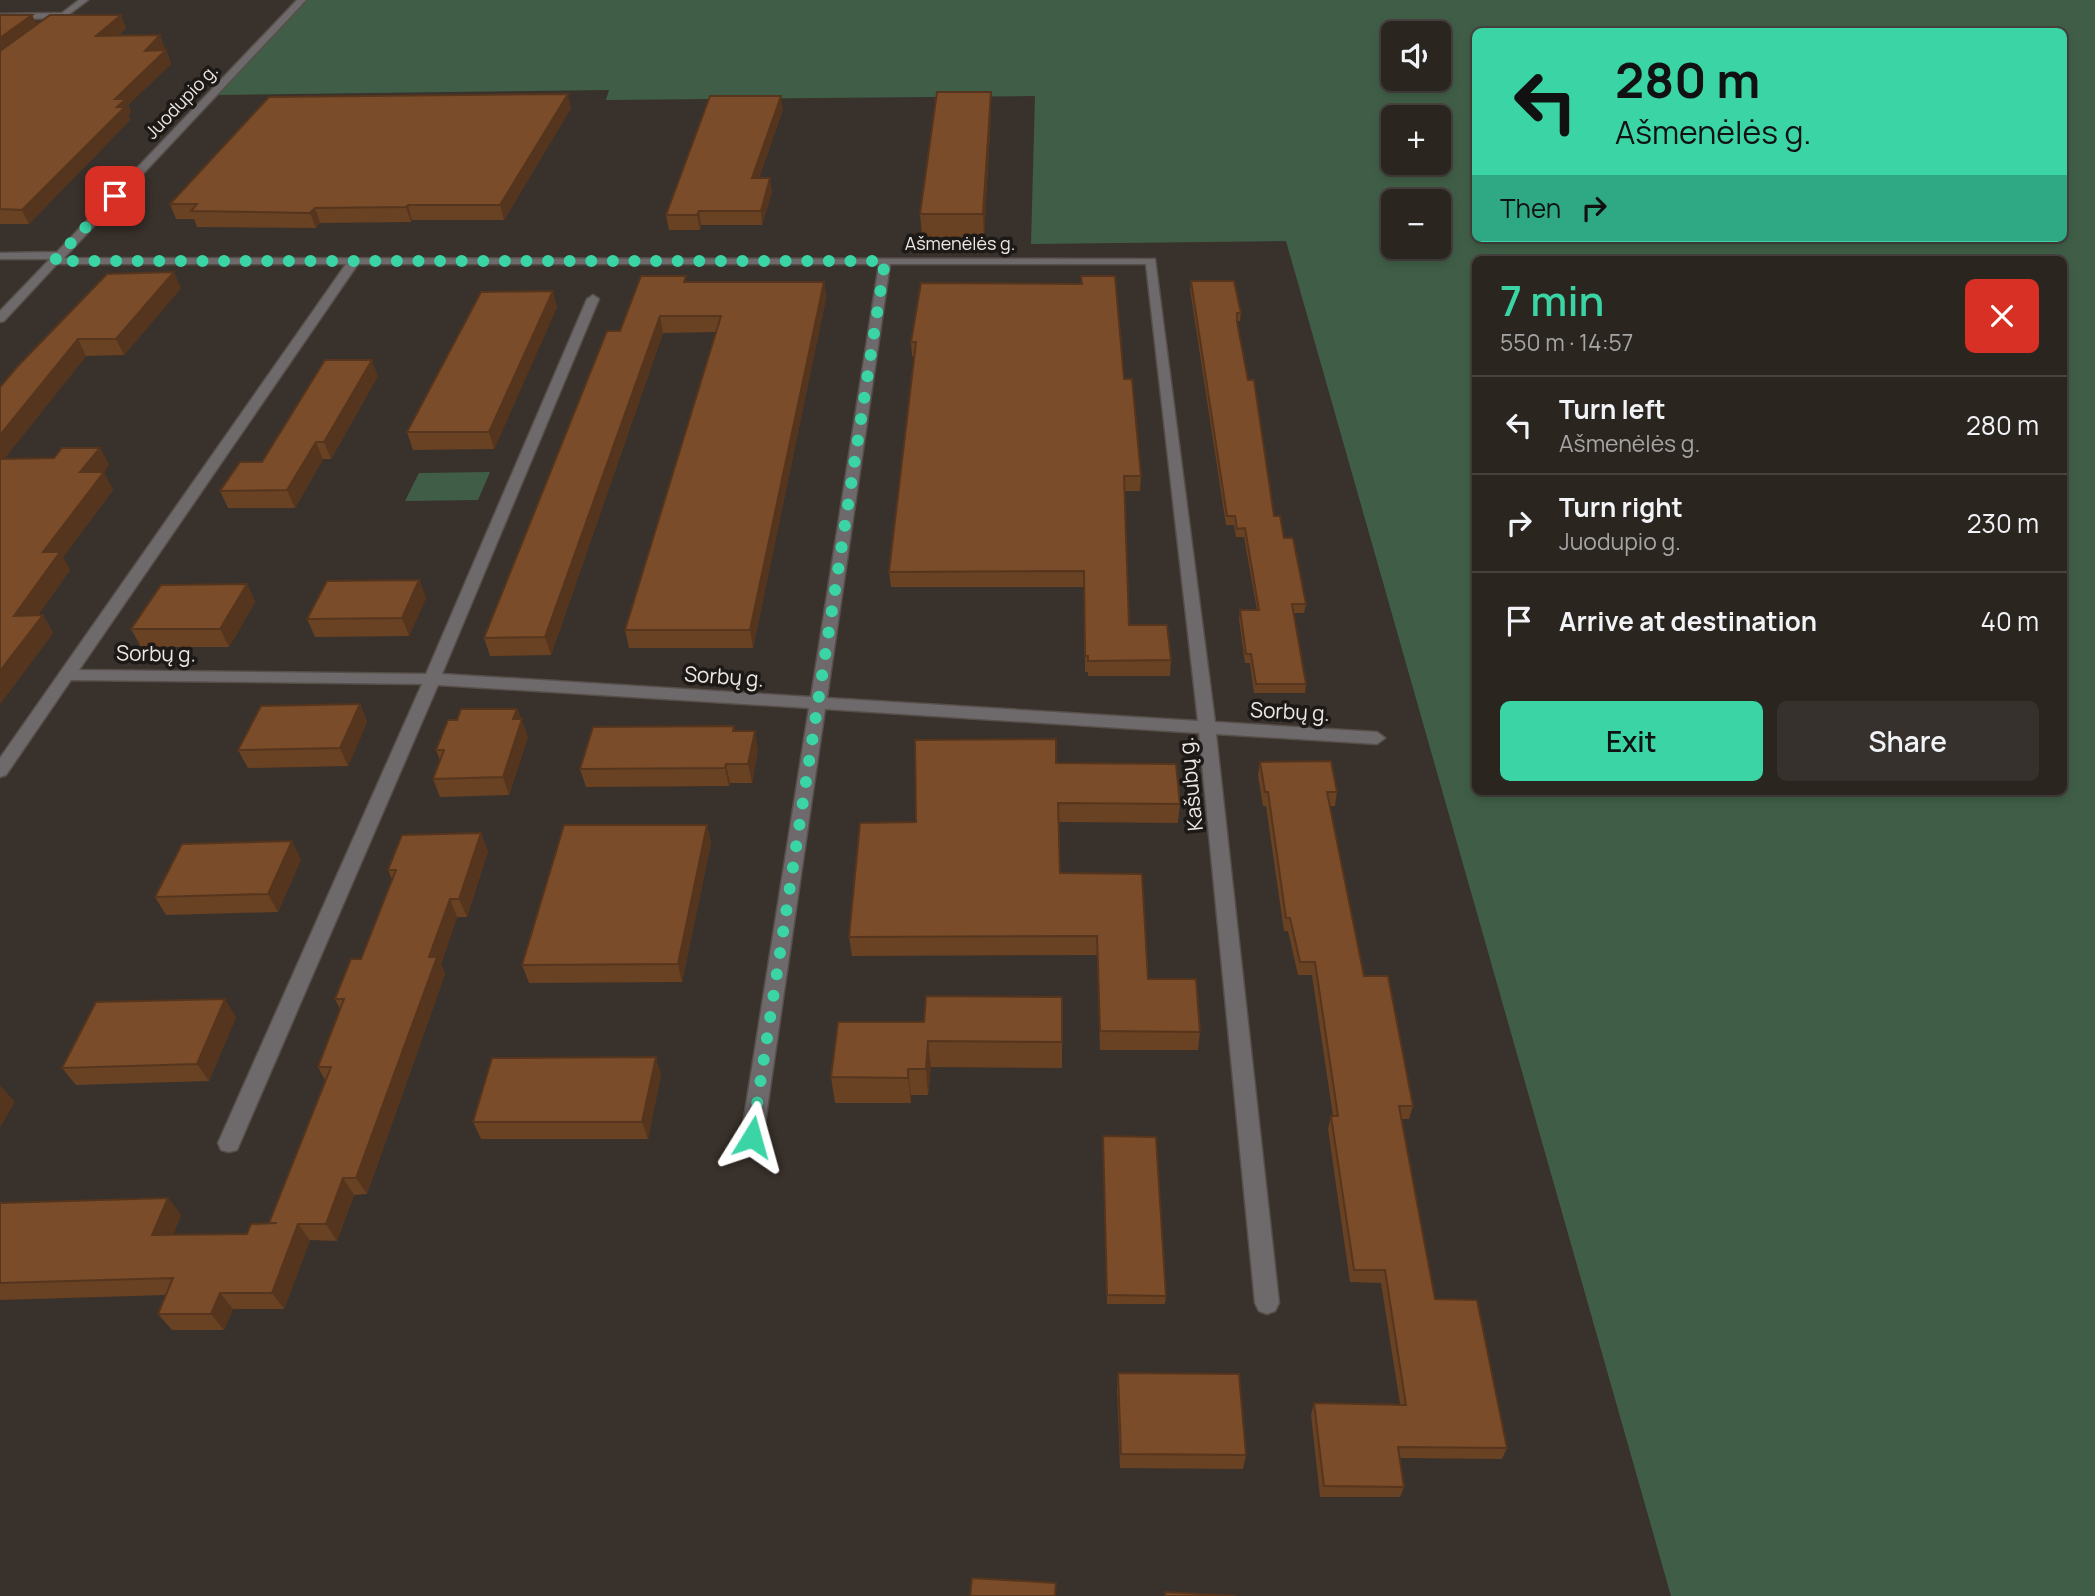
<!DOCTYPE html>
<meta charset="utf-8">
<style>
:root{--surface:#2b2520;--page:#37312d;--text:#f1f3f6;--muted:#a6a5a5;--line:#47423e;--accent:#3ad4a5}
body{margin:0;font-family:Manrope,sans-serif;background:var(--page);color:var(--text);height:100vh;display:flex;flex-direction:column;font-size:26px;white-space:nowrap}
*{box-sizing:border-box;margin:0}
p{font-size:23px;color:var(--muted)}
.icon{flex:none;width:38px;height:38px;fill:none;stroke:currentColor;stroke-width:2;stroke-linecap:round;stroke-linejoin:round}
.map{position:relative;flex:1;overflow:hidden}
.details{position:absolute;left:1472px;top:256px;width:595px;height:539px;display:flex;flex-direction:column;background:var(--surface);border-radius:10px;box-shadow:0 4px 10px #0003,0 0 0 2px var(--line)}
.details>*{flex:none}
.banner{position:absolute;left:1472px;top:28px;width:595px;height:214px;border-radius:10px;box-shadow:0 4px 10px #0003,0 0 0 2px var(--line);background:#3ad4a5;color:#111;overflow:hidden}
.buttons{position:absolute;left:1381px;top:21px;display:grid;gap:14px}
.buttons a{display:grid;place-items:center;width:70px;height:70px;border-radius:10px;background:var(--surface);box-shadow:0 4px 10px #0003,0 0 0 2px var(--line);font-size:35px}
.pin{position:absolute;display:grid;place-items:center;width:60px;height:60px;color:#fff;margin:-30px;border-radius:14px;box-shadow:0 4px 10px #0006}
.me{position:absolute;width:77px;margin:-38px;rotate:8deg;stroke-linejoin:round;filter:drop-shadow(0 0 5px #0008)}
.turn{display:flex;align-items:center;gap:24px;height:147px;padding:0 28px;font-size:32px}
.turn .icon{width:91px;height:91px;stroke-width:2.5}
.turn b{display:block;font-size:49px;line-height:60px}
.then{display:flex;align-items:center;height:66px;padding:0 28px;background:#0003;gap:14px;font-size:26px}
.round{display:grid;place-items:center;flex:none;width:74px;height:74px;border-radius:10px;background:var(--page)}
.headline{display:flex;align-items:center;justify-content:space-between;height:119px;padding:0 28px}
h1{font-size:42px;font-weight:600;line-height:52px;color:var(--accent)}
.button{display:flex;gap:14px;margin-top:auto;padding:14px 28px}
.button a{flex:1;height:80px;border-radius:10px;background:var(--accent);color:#111;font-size:28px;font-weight:600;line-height:80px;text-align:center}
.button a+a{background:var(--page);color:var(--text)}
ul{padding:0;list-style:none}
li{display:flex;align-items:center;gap:21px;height:98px;padding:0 28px;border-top:2px solid var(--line)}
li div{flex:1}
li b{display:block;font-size:26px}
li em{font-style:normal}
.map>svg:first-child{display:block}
.green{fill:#405e47;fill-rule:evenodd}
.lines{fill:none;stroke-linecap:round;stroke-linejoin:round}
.minor-casing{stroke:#564e49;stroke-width:3}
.minor{fill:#6e696b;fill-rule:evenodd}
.wall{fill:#694123}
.shaded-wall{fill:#55351d}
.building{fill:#7a4c29;stroke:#55351d;stroke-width:2}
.route{stroke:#3ad4a5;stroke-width:12;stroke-dasharray:0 21.6}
.labels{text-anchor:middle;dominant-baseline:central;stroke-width:7;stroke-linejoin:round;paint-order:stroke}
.far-street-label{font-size:18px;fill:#ede8e4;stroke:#1d1917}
.street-label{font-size:21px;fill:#ede8e4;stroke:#1d1917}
</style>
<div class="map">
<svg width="2095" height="1596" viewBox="0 0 2095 1596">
<rect width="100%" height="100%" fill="#39312b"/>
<path class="green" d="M306 0H2095V1596H1671L1286 241 1031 244 1035 96 606 100 609 90 216 95ZM1475 32H2063V238H1475ZM1393 33H1438V79H1393ZM1393 117H1438V163H1393ZM1393 201H1438V247H1393ZM1475 259H2063V791H1475Z
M490 472 478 500 405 501 419 473Z"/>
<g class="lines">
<g class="minor-casing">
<path id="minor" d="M79 0H88L47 31 43 28 55 18 0 20V14L62 13Z
M297 0H306L64 258 1155 259 1215 722 1377 732 1385 738 1377 744 1216 734 1279 1303 1275 1311 1267 1314 1259 1311 1255 1303 1199 733 825 709 763 1137 760 1144 752 1146 744 1144 741 1137 809 708 438 685 240 1143 237 1150 229 1152 221 1150 218 1143 422 684 71 680 6 775 0 777V758L346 264H57L4 321 0 322V311L50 259H0V253L57 252ZM358 264H879L811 697 442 674 599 299 593 295 587 299 426 674 79 670ZM890 264H1146L1198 721 827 698Z"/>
</g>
<use href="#minor" class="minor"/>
</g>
<path class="wall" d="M0 15H32L37 24 121 15 126 28 118 36 165 48 163 50H166L171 64 128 105 131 112 128 116 130 120 29 224H0Z
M991 92V113L984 237H922L920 214Z
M571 108 504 220H412L411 222 320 223 316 228 197 227 194 219H176L170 204Z
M783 109 759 178 772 192 762 225H701L700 230H669L666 215Z
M107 274 181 288 124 355 86 356 4 459 54 458 100 448 109 465 103 472 113 490 63 557 70 570 38 615H43L53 633 0 704V387Z
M1191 281 1241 313 1240 321H1237L1274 516 1284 538 1306 604 1304 613H1293L1306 684 1305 693H1254L1250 663H1245L1239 619 1240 610H1257L1244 537H1236L1234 525H1226L1190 289Z
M687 282H824L826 298 753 648H629L625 630 716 332 663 333 551 655 490 656 484 638 620 331Z
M921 283 1124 379 1141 476 1140 491H1124L1129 625 1171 660 1170 676H1088V672H1085L1084 587H891L889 572 914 356H912L911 342Z
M557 307 494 449 413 450 407 432Z
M378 376 331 459H323L295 508H228L220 491 262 462Z
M419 580 426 598 409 636 315 637 307 619Z
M247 584 255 602 229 647H141L131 629Z
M360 704 367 722 348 766 248 768 238 750Z
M517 709 528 737 509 795 440 797 433 779 440 760 436 750 457 720Z
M734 726 735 731 758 749 752 783H730L729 786 586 787 580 769Z
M1260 762 1337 792 1335 806H1330L1364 976 1413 1106 1409 1119H1402L1435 1299 1507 1448 1502 1459 1400 1458 1404 1487 1400 1497H1320L1311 1415 1314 1403 1400 1404 1381 1283 1350 1282 1328 1129 1331 1116H1333L1312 975H1298L1288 931H1284L1266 806H1263L1258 775Z
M1056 763 1180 804 1178 823 1059 822 1060 873 1148 979 1200 1032 1198 1050H1100L1097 955 852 956 849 937 916 822Z
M707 825 711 843 682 982 529 983 522 965Z
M488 851 467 917H457L441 964 445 974 367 1194 354 1195 337 1241 310 1240 284 1309H233L224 1330H172L158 1314 166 1295 0 1300V1203L168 1198 181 1215 173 1235 247 1234 269 1223 325 1080 318 1067 340 1009 335 999 361 959 392 879 388 870Z
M301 859 278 912 166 915 155 897Z
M1062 997V1068L931 1067 928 1095H911V1103H835L831 1077 924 1022Z
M236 1017 209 1081 76 1085 62 1068Z
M661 1074 648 1139H481L473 1122Z
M1103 1136 1166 1296 1165 1304H1107Z
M1118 1373 1246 1455 1243 1469 1120 1468 1117 1389Z"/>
<path class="shaded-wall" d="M32 15 38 27 0 56V38Z
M121 15 126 28 102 49 96 36Z
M160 35 165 48 150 64 145 51Z
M166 50 171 64 128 105 131 112 128 116 130 120 29 224 22 210 115 99Z
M991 92V113L984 237 983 214Z
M568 94 571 108 504 220 500 205Z
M781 96 783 109 754 192 752 178Z
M770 178 772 192 762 225 761 211Z
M408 205 412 220 411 222 406 207Z
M315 208 320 223 316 228 310 213Z
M699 211 701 225 700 230 697 215Z
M174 272 181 288 124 355 116 339Z
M824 282 826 298 753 648 750 630Z
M553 291 557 307 494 449 489 432Z
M660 316 663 333 551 655 545 637Z
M78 339 86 356 0 464V435Z
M372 360 378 376 331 459 324 442Z
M316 442 323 459 295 508 287 490Z
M100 448 109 465 90 490 80 472Z
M104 472 113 490 63 557 70 570 25 634 14 616 43 552Z
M419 580 426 598 409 636 402 618Z
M247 584 255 602 229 647 220 629Z
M43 615 53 633 0 704V671Z
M360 704 367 722 348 766 340 748Z
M517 709 528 737 509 795 503 777 513 719Z
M755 731 758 749 752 783 748 764Z
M726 764 730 783 729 786 725 768Z
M707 825 711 843 682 982 678 964Z
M481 833 488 851 467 917 459 899Z
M292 841 301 859 278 912 268 894Z
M450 899 457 917 441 964 445 974 367 1194 356 1178 429 957Z
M225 999 236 1017 209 1081 197 1064Z
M928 1041 931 1067 928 1095 926 1069Z
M656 1057 661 1074 648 1139 642 1122Z
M908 1069 911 1095V1103L908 1078Z
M0 1085 15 1102 0 1128Z
M343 1178 354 1195 337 1241 326 1224Z
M168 1198 181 1215 166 1252 152 1235Z
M298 1224 310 1240 284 1309 272 1293Z
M220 1293 233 1309 224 1330 211 1314Z"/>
<path class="building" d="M0 15H32L0 38Z
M50 15H121L96 36 160 35 145 51 166 50 115 99H126L117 107H125L22 210 0 209V51Z
M937 92H991L983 214H920Z
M568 94 500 205H408L406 207 315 208 310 213 191 211 197 204H170L269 97Z
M710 96H781L752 178H770L761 211H699L697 215H666Z
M174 272 116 339H78L0 435V387L17 367 107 274Z
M641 276H686L684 282H824L750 630H625L721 316H660L545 637 484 638 607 331H620Z
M1081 276H1115L1124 379H1132L1141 476H1124L1129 625H1167L1171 660 1088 661V656H1085L1084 571 889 572 916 342H911L921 283 1082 284Z
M1191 281H1234L1241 313H1237V322L1248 380H1254L1274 516H1280L1284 538H1293L1306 604H1292L1306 684H1256L1251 654H1246L1240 610H1259L1245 528 1237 529 1235 516H1227Z
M553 291 489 432H407L481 292Z
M325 360H372L324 442H316L287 490 220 491 240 462H262Z
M62 448H100L80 472H104L43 552H60L14 616 43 615 0 671V459L54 458Z
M419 580 402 618 307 619 327 581Z
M247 584 220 629H131L161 585Z
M360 704 340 748 238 750 261 706Z
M461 709H517L513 719H522L503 777 433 779 444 750H436L448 720H457Z
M734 726 733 731H755L748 764H726L725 768 580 769 593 727Z
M1056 739V763L1176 764 1180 804 1058 803 1060 873 1142 874 1148 979H1196L1200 1032 1100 1031 1097 936 849 937 860 823 916 822 915 740Z
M1331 761 1337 792H1327L1364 976H1388L1413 1106H1399L1435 1299 1477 1300 1507 1448 1398 1447 1404 1487 1324 1486 1314 1403 1406 1405 1385 1270H1354L1331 1116H1338L1315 962H1300L1290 918H1286L1268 792H1265L1260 762Z
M564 825H707L678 964 522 965Z
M481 833 459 899H450L429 957H437L356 1178H343L326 1224H298L272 1293H220L211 1314H158L173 1278 0 1283V1203L168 1198 152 1235 247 1234 251 1224 277 1223H269L331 1067H318L344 999H335L351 959H361L396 870H388L402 835Z
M292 841 268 894 155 897 182 844Z
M926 996 1062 997V1042L928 1041 926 1069H908V1078L831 1077 838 1022H924Z
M225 999 197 1064 62 1068 96 1002Z
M656 1057 642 1122H473L492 1058Z
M1103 1136 1156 1137 1166 1296 1107 1295Z
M1118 1373 1239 1374 1246 1455 1121 1454Z
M972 1578 1056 1583 1055 1596H970Z
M1165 1592 1235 1596H1165Z"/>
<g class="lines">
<path class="route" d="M115 196 54 261H885L752 1137"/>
</g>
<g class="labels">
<g class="far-street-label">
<text transform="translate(181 101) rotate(-46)">Juodupio g.</text>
<text x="960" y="243">Ašmenėlės g.</text>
</g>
<g class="street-label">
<text transform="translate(156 653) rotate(1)">Sorbų g.</text>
<text transform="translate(724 676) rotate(4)">Sorbų g.</text>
<text transform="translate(1290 711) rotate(3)">Sorbų g.</text>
<text transform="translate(1190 784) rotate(-96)">Kašubų g.</text>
</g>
</g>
</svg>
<div class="buttons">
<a><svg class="icon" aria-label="sound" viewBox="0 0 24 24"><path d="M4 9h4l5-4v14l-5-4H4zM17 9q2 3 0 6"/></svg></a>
<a>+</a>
<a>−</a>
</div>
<div class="pin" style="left:115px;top:196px;background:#d93025"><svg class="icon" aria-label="arrive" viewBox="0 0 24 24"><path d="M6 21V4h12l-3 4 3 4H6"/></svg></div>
<svg class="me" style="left:752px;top:1137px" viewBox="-20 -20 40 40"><path d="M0-17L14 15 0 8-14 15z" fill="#3ad4a5" stroke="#fff" stroke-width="4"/></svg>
<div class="banner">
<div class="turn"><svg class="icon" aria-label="left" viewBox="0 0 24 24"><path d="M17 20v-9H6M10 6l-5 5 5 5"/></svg><div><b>280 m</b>Ašmenėlės g.</div></div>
<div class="then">Then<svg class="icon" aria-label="right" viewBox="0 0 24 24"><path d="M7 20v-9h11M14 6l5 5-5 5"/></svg></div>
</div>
<section class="details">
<div class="headline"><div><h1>7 min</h1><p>550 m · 14:57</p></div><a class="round" style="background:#d93025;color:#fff"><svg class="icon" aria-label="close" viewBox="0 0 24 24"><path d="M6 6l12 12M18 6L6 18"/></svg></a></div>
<ul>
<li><svg class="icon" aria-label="left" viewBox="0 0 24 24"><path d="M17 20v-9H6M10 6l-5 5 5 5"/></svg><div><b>Turn left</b><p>Ašmenėlės g.</p></div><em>280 m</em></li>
<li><svg class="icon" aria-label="right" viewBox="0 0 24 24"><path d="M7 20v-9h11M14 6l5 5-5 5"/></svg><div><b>Turn right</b><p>Juodupio g.</p></div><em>230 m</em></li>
<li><svg class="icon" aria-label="arrive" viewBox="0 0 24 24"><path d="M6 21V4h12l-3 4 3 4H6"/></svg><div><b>Arrive at destination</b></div><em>40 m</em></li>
</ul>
<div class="button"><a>Exit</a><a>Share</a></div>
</section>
</div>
